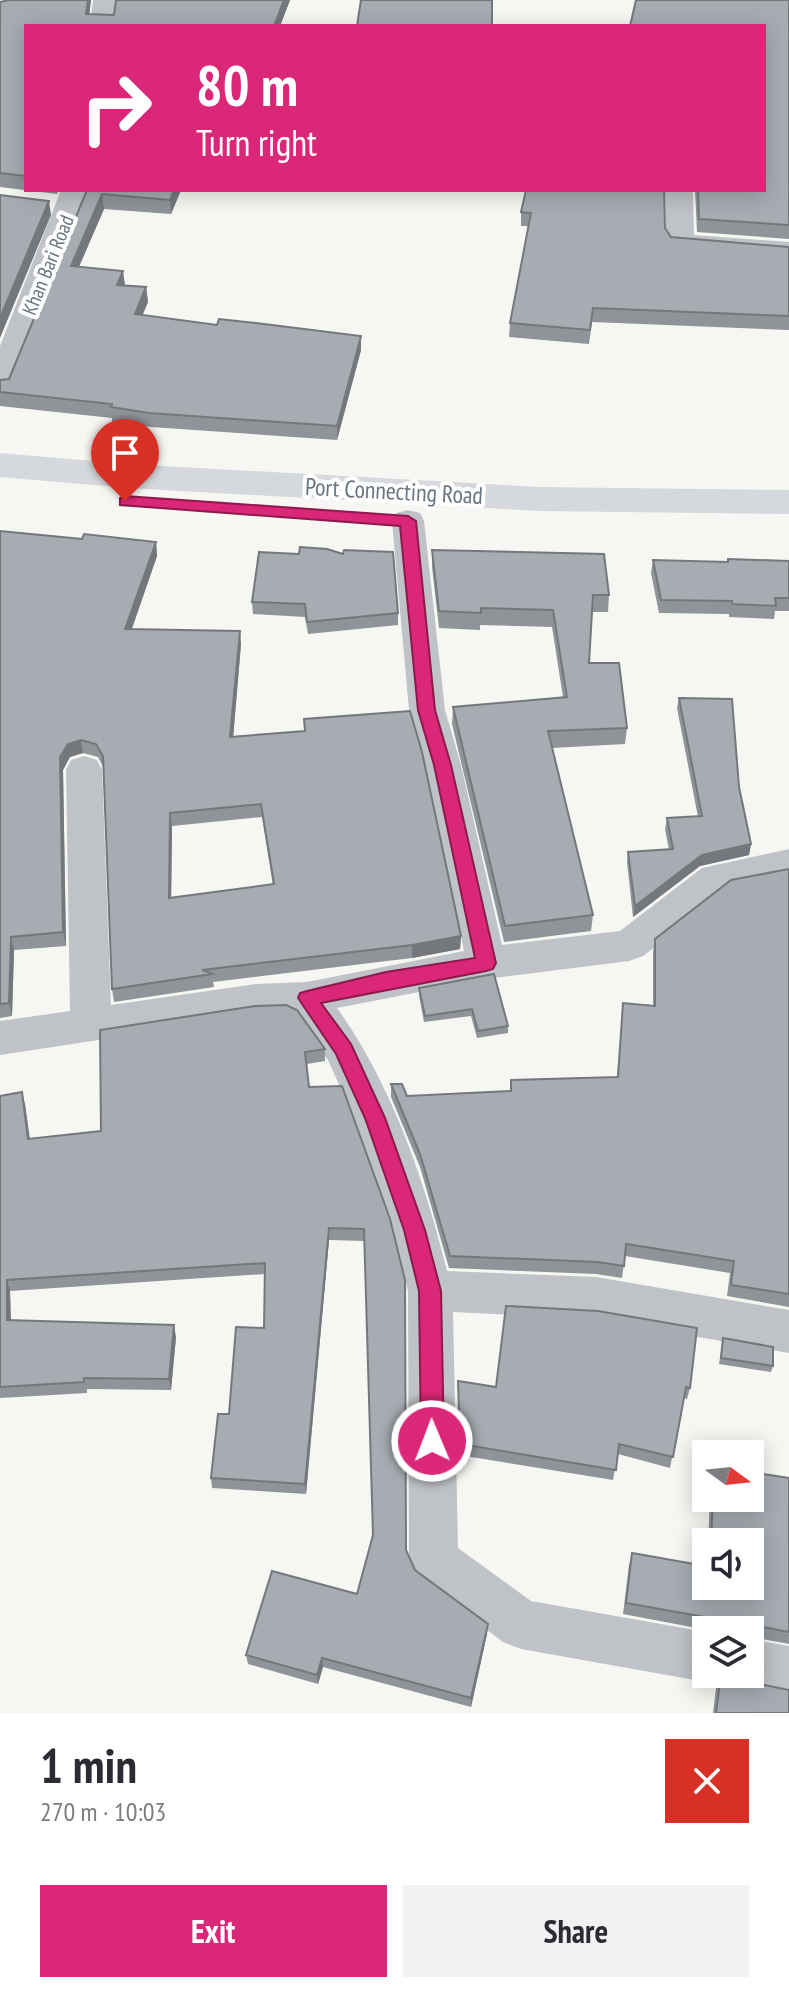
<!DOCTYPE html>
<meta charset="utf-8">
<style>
:root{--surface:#fff;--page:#f2f2f3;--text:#2b2b33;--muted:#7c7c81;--accent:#db2777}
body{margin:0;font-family:"PT Sans Narrow",sans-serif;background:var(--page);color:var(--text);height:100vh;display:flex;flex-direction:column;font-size:30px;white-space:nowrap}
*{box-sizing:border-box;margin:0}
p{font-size:26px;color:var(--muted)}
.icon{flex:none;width:44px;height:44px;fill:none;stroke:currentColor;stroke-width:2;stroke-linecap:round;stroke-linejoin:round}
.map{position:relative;height:1713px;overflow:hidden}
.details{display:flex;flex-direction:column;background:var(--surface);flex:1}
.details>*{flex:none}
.top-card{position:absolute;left:24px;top:24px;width:742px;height:168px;border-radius:0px;box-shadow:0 4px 20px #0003;background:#db2777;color:#fff;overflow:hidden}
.needle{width:52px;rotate:105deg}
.controls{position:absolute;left:692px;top:1440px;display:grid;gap:16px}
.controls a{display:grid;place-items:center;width:72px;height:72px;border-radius:0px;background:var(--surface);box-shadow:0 4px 20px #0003;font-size:40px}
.pin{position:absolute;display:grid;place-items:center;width:68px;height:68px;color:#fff;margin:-82px -34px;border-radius:50% 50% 50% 0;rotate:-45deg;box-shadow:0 0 8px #0007}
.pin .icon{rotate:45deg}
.me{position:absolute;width:88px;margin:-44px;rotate:359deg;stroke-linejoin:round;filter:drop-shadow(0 0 6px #0008)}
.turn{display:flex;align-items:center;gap:28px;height:168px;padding:0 40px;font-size:36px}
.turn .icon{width:104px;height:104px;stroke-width:2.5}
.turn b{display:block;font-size:56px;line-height:68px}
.round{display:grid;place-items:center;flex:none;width:84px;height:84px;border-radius:0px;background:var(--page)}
.headline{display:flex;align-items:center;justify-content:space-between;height:136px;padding:0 40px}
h1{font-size:48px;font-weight:600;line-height:60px}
.primary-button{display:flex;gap:16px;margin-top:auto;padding:16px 40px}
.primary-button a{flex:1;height:92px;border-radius:0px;background:var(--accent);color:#fff;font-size:32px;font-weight:600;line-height:92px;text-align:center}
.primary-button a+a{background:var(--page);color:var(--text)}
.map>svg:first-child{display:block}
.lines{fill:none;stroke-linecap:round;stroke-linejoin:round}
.street{fill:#bfc2c6;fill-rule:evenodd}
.highway{fill:#d5d8dc;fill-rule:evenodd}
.wall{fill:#8f9499;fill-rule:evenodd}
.shaded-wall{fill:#74787d}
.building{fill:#a6acb2;stroke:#74787d;stroke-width:2;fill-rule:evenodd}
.route{fill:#db2777;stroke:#8e194d;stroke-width:2}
.labels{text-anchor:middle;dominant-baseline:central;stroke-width:8;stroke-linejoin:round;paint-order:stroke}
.far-street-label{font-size:20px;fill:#687480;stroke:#fff}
.street-label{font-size:24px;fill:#687480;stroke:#fff}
</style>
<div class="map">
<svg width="789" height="1713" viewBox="0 0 789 1713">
<rect width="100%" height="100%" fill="#f6f6f3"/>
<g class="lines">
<path class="street" d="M93 0H117L114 26H90Z
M61 190H89L85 207 15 383 11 390 0 392V346Z
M665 190H693L694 235 789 242V258L670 248 666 242Z
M408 510 420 513 424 521 445 710 461 765 502 945 620 931 702 868 789 849V879L727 891 643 956 629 961 486 979 337 1008C391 1083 425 1181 447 1271L596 1277 789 1310V1353L596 1319 453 1312 458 1548 531 1601 706 1632V1674H724L706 1682 521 1649 503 1642 417 1577 409 1560 408 1291 393 1230 354 1118 328 1060 296 1015 256 1016 0 1055V1021L70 1011 66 770 71 760 84 756 97 760 102 770 111 1005 256 984 307 982 464 951 425 765 409 710 392 521 396 513Z
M750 1639 789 1646V1698L750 1691 732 1683 728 1674H750Z"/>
<path class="highway" d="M0 453 128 464 540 487 789 490V514L540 511 128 488 0 477Z"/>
</g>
<path class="wall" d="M9 0H91L89 14 114 15 290 0 280 26H26V190H59L57 194 0 187V2Z
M635 0H789V239L697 232 695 190H764Z
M87 190H181L171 214 104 209 79 267 125 285 146 287 148 302 142 315 361 350 337 440 151 427 112 422V418L0 406V380L9 379Z
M521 212 665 228 671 237 789 247V330L592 322 589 344 509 337 510 323 528 226H521Z
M0 531 82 539 156 542 157 556 132 629 241 644 233 737 461 936 460 949 412 958 213 982 214 987 114 1002 112 989 103 767 98 757 83 753 70 757 63 770 66 946 14 950 12 1016 0 1018ZM262 817 273 885 171 898 172 826Z
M432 550 609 595 608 612H592L589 663 627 728 625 744 552 748 593 915 591 931 504 942 452 724 453 707 563 697 552 627 480 625V630L439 628 432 567Z
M259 552 398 613V625L308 634 305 617 253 614 252 602Z
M728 559 789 561V611H775L774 619 729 617V614L659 613 651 573 653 560 728 562Z
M679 698 739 787 751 844 749 855 700 866 633 917 627 862 628 852 669 850 665 829 667 818 698 817 677 708Z
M789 869V1307L727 1296 730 1273 625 1256 622 1278 596 1274 449 1268 420 1167 391 1097V1084L407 1096 510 1091 511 1080 617 1077 623 1003 653 1006V952L655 939Z
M494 974 508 1026V1033L477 1038 471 1016 424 1022 419 995V988Z
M100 1030 325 1049V1061L307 1064 309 1087 390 1219 406 1550 415 1570 487 1634 471 1707 323 1667 318 1684 248 1664 246 1655 357 1594 373 1535 365 1241 329 1240 306 1494 212 1488 211 1478 229 1414 264 1328 265 1274 10 1291 11 1320 176 1337 171 1390 87 1389V1393L0 1398V1096L25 1104 30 1139 101 1131Z
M506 1306 690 1388 687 1399 684 1398 670 1468 618 1454 613 1480 459 1455 458 1381 496 1387Z
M723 1338 773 1366 771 1372 719 1364Z
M789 1478V1644L752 1637V1660L750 1664V1630H707L623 1614 629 1565 632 1553 706 1586 750 1542H708L710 1498H750Z
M720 1674H735L789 1713H713L717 1680Z"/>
<path class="shaded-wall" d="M88 0H91L88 26 86 14Z
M284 0H290L280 26H274Z
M174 190H181L171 214 170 200Z
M102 194 104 209 73 280 71 266Z
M49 201 51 215 0 338V318Z
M123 271 125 285H117Z
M146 287 148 302 137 329 135 314Z
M361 336V350L337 440V426Z
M156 542 157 556 127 642 125 629Z
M240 631 241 644 232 751 230 737Z
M81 740 83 753 70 757 63 770 66 946 63 932 60 757 68 744Z
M170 813 172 826 171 912 169 898Z
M751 844 749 855 700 866 633 917 635 906 702 855Z
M461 936 460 949 412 958V945Z
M11 937 14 950 12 1016 9 1003Z
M22 1092 25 1104 31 1152 28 1139Z
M329 1228V1240L306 1494 305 1484Z
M7 1280 10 1291 11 1332 7 1320Z
M174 1325 176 1337 171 1390 169 1379Z
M488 1624 487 1634 471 1707V1698Z
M322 1658 323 1667 318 1684 317 1675Z"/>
<path class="building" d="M9 0H88L86 14 114 15 116 0H284L274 26H26V176L0 173V2Z
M361 0H492V26H357Z
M636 0H789V225L699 219 698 190H764V26H630Z
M87 190H174L170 200 102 194 71 266 123 271 117 285 146 287 135 314 217 325 219 319 256 323 361 336 337 426 149 413 111 407 112 404 0 392V380L9 379Z
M526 190H664L665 228 671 237 789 247V316L593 308 590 330 510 323 531 213 521 212Z
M0 195 49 201 0 318Z
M0 531 82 539 84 534 156 542 125 629 240 631 230 737 305 731 304 719 410 711 422 752 461 936 412 945 202 970 212 974 112 989 103 756 96 744 81 740 68 744 60 757 63 932 11 937 9 1003 0 1004ZM261 804 274 884 169 898 170 813Z
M300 547 327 549 343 554 344 550 393 552 398 613 307 622 305 604 252 602 259 552 299 554Z
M432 550 604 554 609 595H593L589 663H619L627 728 548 731 593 915 505 926 453 707 567 697 553 610 481 608V613L439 611Z
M728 559 789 561V598H775L776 606 732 604V601L661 600 653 560 728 562Z
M679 698 732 699 739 787 751 844 702 855 635 906 628 852 673 849 667 818 702 816Z
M789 869V1294L731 1285 734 1261 626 1244 624 1266 598 1262 450 1256 420 1154 391 1084H402L407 1096 511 1091V1080L618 1077 623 1003 655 1006V939L731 880Z
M494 974 508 1026 478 1031 472 1009 425 1016 419 988Z
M286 1005 297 1010 325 1049 305 1052 309 1087 342 1086 390 1219 405 1280 406 1550 415 1570 488 1624 471 1698 322 1658 317 1675 246 1655 272 1571 357 1594 373 1535 364 1229 329 1228 305 1484 211 1478 218 1414H229L236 1327 264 1328 265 1263 7 1280V1320L174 1325 169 1379 84 1378V1382L0 1387V1096L22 1092 28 1139 101 1131 100 1030 255 1006Z
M506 1306 598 1311 697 1328 690 1388 686 1387 673 1457 619 1444 616 1470 460 1444 458 1381 496 1387Z
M723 1338 773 1347V1366L721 1358Z
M750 1472 789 1478V1632L753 1625 752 1660H750V1630H724L713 1628 710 1618 626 1603 632 1553 706 1566V1586H750V1542H711L713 1498H750Z
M721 1674H735L754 1683 789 1690V1713H716Z"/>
<path class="route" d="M125 496 408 516 416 521 435 710 451 765 496 963 493 969 486 971 321 1003 351 1044 385 1118 425 1230 441 1291 444 1441 440 1448 432 1451 424 1448 421 1441 419 1291 404 1230 365 1118 336 1054 298 998 300 993 307 991 386 972 475 958 434 765 418 710 400 526 120 505V498Z"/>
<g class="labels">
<g class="far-street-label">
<text transform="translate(48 265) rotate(-68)">Khan Bari Road</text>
</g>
<g class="street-label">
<text transform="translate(394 491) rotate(3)">Port Connecting Road</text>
</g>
</g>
</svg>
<div class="controls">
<a><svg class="needle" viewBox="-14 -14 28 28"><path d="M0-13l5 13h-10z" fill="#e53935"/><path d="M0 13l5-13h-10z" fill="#7c7c81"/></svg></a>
<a><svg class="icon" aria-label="sound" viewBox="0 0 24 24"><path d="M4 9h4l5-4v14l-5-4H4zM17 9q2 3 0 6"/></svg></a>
<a><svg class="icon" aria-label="layers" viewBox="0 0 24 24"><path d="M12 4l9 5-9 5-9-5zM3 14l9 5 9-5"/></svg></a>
</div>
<div class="pin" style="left:125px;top:501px;background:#d93025"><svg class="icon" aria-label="arrive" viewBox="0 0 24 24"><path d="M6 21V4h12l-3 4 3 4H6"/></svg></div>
<svg class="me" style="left:432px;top:1441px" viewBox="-20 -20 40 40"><circle r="17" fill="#db2777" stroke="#fff" stroke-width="3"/><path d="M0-11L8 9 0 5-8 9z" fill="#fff"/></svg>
<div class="top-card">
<div class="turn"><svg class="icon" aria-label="right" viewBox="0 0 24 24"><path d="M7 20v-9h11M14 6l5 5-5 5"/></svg><div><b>80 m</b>Turn right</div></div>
</div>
</div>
<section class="details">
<div class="headline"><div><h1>1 min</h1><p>270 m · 10:03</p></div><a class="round" style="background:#d93025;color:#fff"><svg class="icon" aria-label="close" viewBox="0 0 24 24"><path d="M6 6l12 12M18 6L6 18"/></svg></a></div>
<div class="primary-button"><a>Exit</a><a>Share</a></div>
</section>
